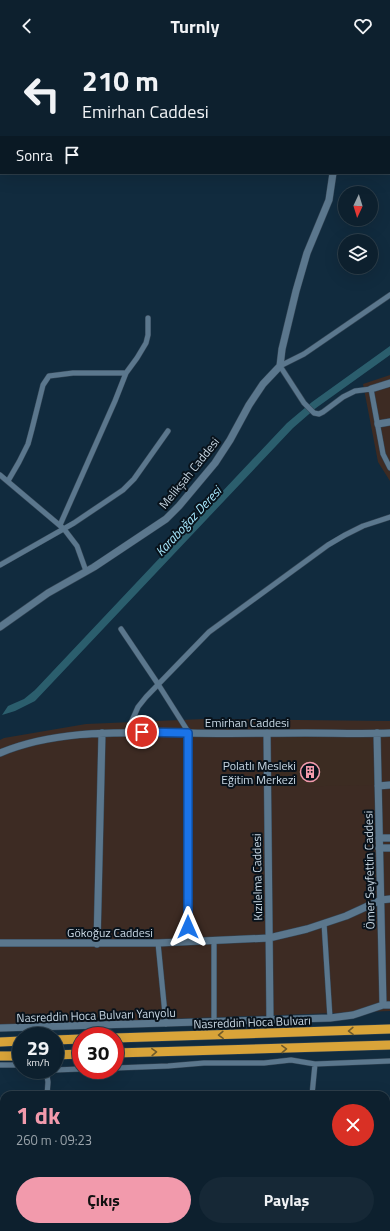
<!DOCTYPE html>
<html lang="tr">
<meta charset="utf-8">
<style>
:root{--surface:#0d202e;--page:#162836;--text:#f1f3f6;--muted:#9aa3aa;--line:#2d3e4a;--accent:#f29aac}
body{margin:0;font-family:"Titillium Web",sans-serif;background:var(--page);color:var(--text);height:100vh;display:flex;flex-direction:column;font-size:15px;white-space:nowrap}
*{box-sizing:border-box;margin:0}
p{font-size:13px;color:var(--muted)}
.icon{flex:none;width:22px;height:22px;fill:none;stroke:currentColor;stroke-width:2;stroke-linecap:round;stroke-linejoin:round}
.map{position:relative;flex:1;overflow:hidden}
.drawer{position:absolute;left:0px;top:1039px;width:390px;height:140px;display:flex;flex-direction:column;background:var(--surface);border-radius:12px 12px 0 0;box-shadow:0 4px 16px #0002,0 0 0 1px var(--line)}
.drawer>*{flex:none}
.top-card{position:absolute;left:0px;top:0px;width:390px;height:122px;box-shadow:0 4px 16px #0002,0 0 0 1px var(--line);background:#0d202e;color:var(--text);overflow:hidden}
.needle{width:26px;rotate:184deg}
.buttons{position:absolute;left:338px;top:134px;display:grid;gap:8px}
.buttons a{display:grid;place-items:center;width:40px;height:40px;border-radius:50%;background:var(--surface);box-shadow:0 4px 16px #0002,0 0 0 1px var(--line);font-size:20px}
.speed{position:absolute;left:12px;top:975px;display:flex;gap:8px;font-size:20px;font-weight:700;text-align:center}
.speed>*{display:grid;place-content:center;width:52px;height:52px;border-radius:50%;background:var(--surface);box-shadow:0 4px 16px #0002,0 0 0 1px var(--line);line-height:1}
.speed small{font-size:10px;font-weight:400}
.speed .limit{border:6px solid #d22;background:#fff;color:#111}
.pin{position:absolute;display:grid;place-items:center;width:34px;height:34px;color:#fff;margin:-17px;border:2px solid #fff;border-radius:50%;box-shadow:0 1px 4px #0007}
.me{position:absolute;width:44px;margin:-22px;rotate:0deg;stroke-linejoin:round;filter:drop-shadow(0 0 3px #0008)}
.turn{display:flex;align-items:center;gap:14px;height:84px;padding:0 16px;font-size:18px}
.turn .icon{width:52px;height:52px;stroke-width:2.5}
.turn b{display:block;font-size:28px;line-height:34px}
.then{display:flex;align-items:center;height:38px;padding:0 16px;background:#0003;gap:8px;font-size:15px}
.round{display:grid;place-items:center;flex:none;width:42px;height:42px;border-radius:21px;background:var(--page)}
.summary{display:flex;align-items:center;justify-content:space-between;height:68px;padding:0 16px}
h1{font-size:24px;font-weight:700;line-height:30px;color:var(--accent)}
.cta{display:flex;gap:8px;margin-top:auto;padding:8px 16px}
.cta a{flex:1;height:46px;border-radius:24px;background:var(--accent);color:#111;font-size:16px;font-weight:700;line-height:46px;text-align:center}
.cta a+a{background:var(--page);color:var(--text)}
header{display:flex;justify-content:space-between;align-items:center;height:52px;padding:0 16px;background:var(--surface);font-size:18px;font-weight:700}
.map>svg:first-child{display:block}
.industrial{fill:#3d2b23}
.education{fill:#3c2c22}
.water{fill:#2b5e6d}
.lines{fill:none;stroke-linecap:round;stroke-linejoin:round}
.street-casing{stroke:#344656;stroke-width:6}
.secondary-casing{stroke:#344656;stroke-width:8}
.highway-casing{stroke:#344656;stroke-width:10}
.street{stroke:#5b778d;stroke-width:5}
.secondary{stroke:#5b778d;stroke-width:7}
.highway{stroke:#d9a439;stroke-width:9}
.oneway{stroke:#705b2a}
.route-casing{stroke:#114b97;stroke-width:10}
.route{stroke:#1a73e8;stroke-width:7}
.labels{text-anchor:middle;dominant-baseline:central;stroke-width:4;stroke-linejoin:round;paint-order:stroke}
.street-label{font-size:12px;fill:#c8d7e3;stroke:#08121b}
.poi-label{font-size:12px;fill:#c8d7e3;stroke:#08121b;text-anchor:end}
.water-label{font-size:13px;font-style:italic;fill:#a8e9fe;stroke:#08121b}
</style>
<header><svg class="icon" aria-label="back" viewBox="0 0 24 24"><path d="M15 5l-7 7 7 7"/></svg>Turnly<svg class="icon" aria-label="heart" viewBox="0 0 24 24"><path d="M12 20l-8-8c-3-5 5-10 8-4 3-6 11-1 8 4z"/></svg></header>
<div class="map">
<svg width="390" height="1179" viewBox="0 0 390 1179">
<rect width="100%" height="100%" fill="#112b3e"/>
<path class="industrial" d="M390 323V429L378 410 363 332Z
M204 667 390 669V959L0 973V688L4 686 86 672Z"/>
<path class="education" d="M278 685 367 686 370 689 372 695 374 733 275 735V689Z"/>
<path class="water" d="M390 294V303L316 356 293 376 35 649 15 659 2 663 8 654 24 647 35 638 287 371 312 350Z"/>
<g class="lines">
<g class="street-casing">
<path id="street" d="M390 243 304 302 280 314 304 351 314 361 319 362 323 360 343 345 355 339 371 337 383 402 390 416
M0 423 64 477 77 494 86 519
M8 429 19 410 28 392 32 377 43 333 49 324 73 321H126
M60 473 115 349 126 321 137 306 146 291 148 283V266
M0 513 74 471 123 438 134 427 168 379
M121 577 158 632 189 681 188 890
M127 680 138 655 146 645 209 580 239 558 328 493 345 483 363 474 390 465
M324 871 330 966
M214 889V970
M158 891 166 972
M0 1013H21
M115 1016 168 1014 204 1011H264L291 1008 315 1012
M46 1018 48 1030 47 1043
M54 1018 81 1017
M312 1043 315 1012 390 1009
M0 1070H4
M49 1175V1179
M245 1175V1179
M283 1175 285 1179
M381 1175 383 1179
M116 1179V1175
M176 1179V1175
M257 1179 264 1175"/>
</g>
<g class="secondary-casing">
<path id="secondary" d="M353 1 354 0
M371 337 390 331
M378 372 390 370
M0 575 48 541 94 515 166 467 179 454 215 411 230 388 249 353 263 332 280 314 282 297 296 239 307 201 329 148 333 121
M267 681 270 968
M377 681 383 953
M0 701C60 676 126 681 189 681 228 682 266 681 305 681 333 681 362 682 390 681
M378 734 390 733
M379 786H390
M379 796H390
M0 891H158L269 886 307 877 346 864 381 848 390 847
M97 892 102 681
M0 976 330 966 353 963 383 953H390
M386 1170 390 1167
M373 1179 379 1175"/>
</g>
<g class="highway-casing">
<path id="highway" d="M115 986 390 977
M55 988 81 987
M0 990 21 989
M115 1001 390 993
M55 1003 81 1002
M0 1004H21"/>
</g>
<use href="#street" class="street"/>
<use href="#secondary" class="secondary"/>
<use href="#highway" class="highway"/>
</g>
<defs><path id="oneway-chevron" d="M-2-3.5L2.5 0L-2 3.5" fill="none" stroke-width="1.6" stroke-linecap="round" stroke-linejoin="round"/></defs>
<g class="oneway">
<use href="#oneway-chevron" transform="translate(351 979) rotate(178)"/>
<use href="#oneway-chevron" transform="translate(221 983) rotate(178)"/>
<use href="#oneway-chevron" transform="translate(284 997) rotate(-2)"/>
<use href="#oneway-chevron" transform="translate(154 1000) rotate(-2)"/>
</g>
<g class="lines">
<g class="route-casing">
<path id="route" d="M142 680 188 681V875"/>
</g>
<use href="#route" class="route"/>
</g>
<defs>
<g id="building-ring" transform="scale(1)"><circle r="9.5" fill="#08121b" stroke="#f29aac" stroke-width="1.5"/><path d="M-4-6H4V6H1V3H-1V6H-4ZM-2.5-4.3h1.7v1.8h-1.7ZM.8-4.3h1.7v1.8H.8ZM-2.5-1h1.7V.8h-1.7ZM.8-1h1.7V.8H.8Z" fill="#f29aac"/></g>
</defs>
<g fill-rule="evenodd">
<use href="#building-ring" x="310" y="720"/>
</g>
<g class="labels">
<g class="street-label">
<text transform="translate(189 421) rotate(-51)">Melikşah Caddesi</text>
<text x="247" y="670">Emirhan Caddesi</text>
<text transform="translate(369 818) rotate(-91)">Ömer Seyfettin Caddesi</text>
<text transform="translate(257 825) rotate(-91)">Kızılelma Caddesi</text>
<text x="110" y="880">Gökoğuz Caddesi</text>
<text transform="translate(96 963) rotate(-2)">Nasreddin Hoca Bulvarı Yanyolu</text>
<text transform="translate(252 970) rotate(-2)">Nasreddin Hoca Bulvarı</text>
</g>
<g class="poi-label">
<text x="296" y="713">Polatlı Mesleki<tspan x="296" dy="14">Eğitim Merkezi</tspan></text>
</g>
<g class="water-label">
<text transform="translate(188 469) rotate(-47)">Karaboğaz Deresi</text>
</g>
</g>
</svg>
<div class="buttons">
<a><svg class="needle" viewBox="-14 -14 28 28"><path d="M0-13l5 13h-10z" fill="#e53935"/><path d="M0 13l5-13h-10z" fill="#9aa3aa"/></svg></a>
<a><svg class="icon" aria-label="layers" viewBox="0 0 24 24"><path d="M12 4l9 5-9 5-9-5zM3 14l9 5 9-5"/></svg></a>
</div>
<div class="speed"><div>29<small>km/h</small></div><div class="limit">30</div></div>
<div class="pin" style="left:142px;top:680px;background:#d93025"><svg class="icon" aria-label="arrive" viewBox="0 0 24 24"><path d="M6 21V4h12l-3 4 3 4H6"/></svg></div>
<svg class="me" style="left:188px;top:875px" viewBox="-20 -20 40 40"><path d="M0-17L14 15 0 8-14 15z" fill="#1a73e8" stroke="#fff" stroke-width="4"/></svg>
<div class="top-card">
<div class="turn"><svg class="icon" aria-label="left" viewBox="0 0 24 24"><path d="M17 20v-9H6M10 6l-5 5 5 5"/></svg><div><b>210 m</b>Emirhan Caddesi</div></div>
<div class="then">Sonra<svg class="icon" aria-label="arrive" viewBox="0 0 24 24"><path d="M6 21V4h12l-3 4 3 4H6"/></svg></div>
</div>
<section class="drawer">
<div class="summary"><div><h1>1 dk</h1><p>260 m · 09:23</p></div><a class="round" style="background:#d93025;color:#fff"><svg class="icon" aria-label="close" viewBox="0 0 24 24"><path d="M6 6l12 12M18 6L6 18"/></svg></a></div>
<div class="cta"><a>Çıkış</a><a>Paylaş</a></div>
</section>
</div>
